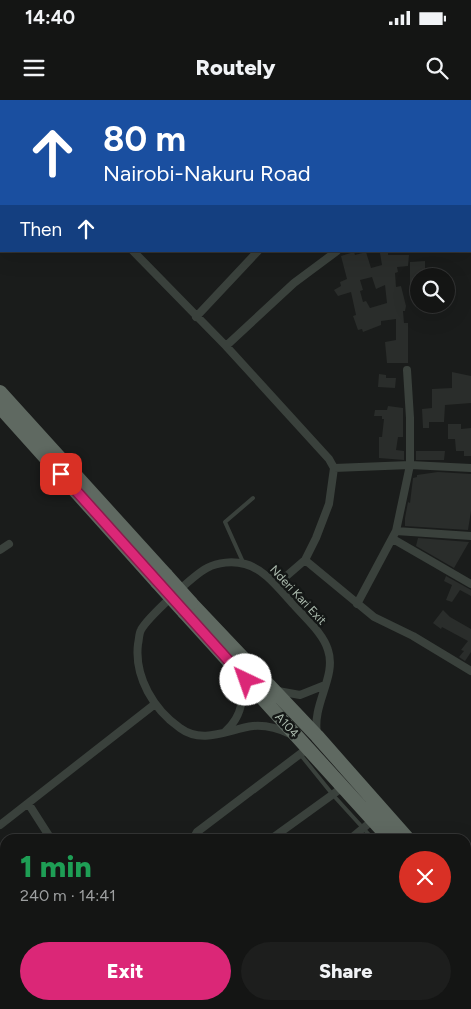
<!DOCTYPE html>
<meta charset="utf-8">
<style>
:root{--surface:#141514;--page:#1d1e1d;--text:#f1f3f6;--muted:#9d9fa0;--line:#333434;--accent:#db2777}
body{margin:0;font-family:Figtree,sans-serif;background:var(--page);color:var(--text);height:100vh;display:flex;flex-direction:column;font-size:19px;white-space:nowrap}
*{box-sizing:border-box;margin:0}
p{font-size:16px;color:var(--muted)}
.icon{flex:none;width:28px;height:28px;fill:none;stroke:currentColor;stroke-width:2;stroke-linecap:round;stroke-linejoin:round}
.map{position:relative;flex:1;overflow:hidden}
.drawer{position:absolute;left:0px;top:734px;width:471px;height:176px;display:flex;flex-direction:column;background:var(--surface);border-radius:15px 15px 0 0;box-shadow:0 5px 20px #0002,0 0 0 1px var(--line)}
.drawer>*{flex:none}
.hud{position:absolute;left:0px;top:0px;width:471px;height:152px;box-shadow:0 5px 20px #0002,0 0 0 1px var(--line);background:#1a4fa0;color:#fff;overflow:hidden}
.tools{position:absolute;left:410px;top:168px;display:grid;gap:10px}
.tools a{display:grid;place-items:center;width:45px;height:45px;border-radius:50%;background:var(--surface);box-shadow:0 5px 20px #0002,0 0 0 1px var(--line);font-size:25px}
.pin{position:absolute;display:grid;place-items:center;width:42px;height:42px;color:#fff;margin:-21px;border-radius:10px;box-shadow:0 2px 8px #0006}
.me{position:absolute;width:55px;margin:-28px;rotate:318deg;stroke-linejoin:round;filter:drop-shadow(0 0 4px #0008)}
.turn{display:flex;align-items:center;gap:18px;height:105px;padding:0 20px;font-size:22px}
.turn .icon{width:65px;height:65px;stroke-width:2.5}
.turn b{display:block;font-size:35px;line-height:42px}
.then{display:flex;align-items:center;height:48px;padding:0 20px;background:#0003;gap:10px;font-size:19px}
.round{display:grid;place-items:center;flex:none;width:52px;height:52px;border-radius:26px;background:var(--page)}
.headline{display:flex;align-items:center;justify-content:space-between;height:85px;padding:0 20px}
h1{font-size:30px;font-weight:800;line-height:38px;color:#1e9e55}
.cta{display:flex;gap:10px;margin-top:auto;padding:10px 20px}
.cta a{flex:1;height:58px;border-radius:30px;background:var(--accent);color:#fff;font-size:20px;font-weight:800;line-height:58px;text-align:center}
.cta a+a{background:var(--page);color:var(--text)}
.status{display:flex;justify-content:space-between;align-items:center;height:35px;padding:0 25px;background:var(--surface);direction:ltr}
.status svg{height:14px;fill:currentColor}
header{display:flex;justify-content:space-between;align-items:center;height:65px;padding:0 20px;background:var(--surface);font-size:22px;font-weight:800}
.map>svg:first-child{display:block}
.building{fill:#2a2d2b;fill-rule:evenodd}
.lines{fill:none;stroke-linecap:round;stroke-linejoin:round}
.service{stroke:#3a413c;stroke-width:4}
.minor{stroke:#3a413c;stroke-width:8}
.trunk{stroke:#5f6961;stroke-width:14}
.trunk-bridge{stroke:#5f6961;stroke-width:14}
.route-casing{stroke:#8e194d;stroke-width:12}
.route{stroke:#db2777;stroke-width:9}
.labels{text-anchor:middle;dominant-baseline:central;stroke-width:5;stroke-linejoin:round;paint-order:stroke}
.street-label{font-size:12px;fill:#acbbae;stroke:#141716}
</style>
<div class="status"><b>14:40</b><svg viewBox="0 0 49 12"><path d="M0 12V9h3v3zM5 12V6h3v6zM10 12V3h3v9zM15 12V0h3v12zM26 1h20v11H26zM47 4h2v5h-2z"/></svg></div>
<header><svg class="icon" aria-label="menu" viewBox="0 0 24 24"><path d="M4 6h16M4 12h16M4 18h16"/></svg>Routely<svg class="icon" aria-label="search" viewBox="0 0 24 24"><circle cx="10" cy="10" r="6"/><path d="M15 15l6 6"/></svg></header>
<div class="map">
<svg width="471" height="909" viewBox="0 0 471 909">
<rect width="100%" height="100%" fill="#1a1c1b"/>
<path class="building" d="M354 152 355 155 366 152 371 168 382 165 380 153 388 152V155H409L408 166 397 167 398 172 395 173 396 187 401 186 406 206 405 211H403L404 223H408V263H387L385 242 396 240V219L381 221V225L363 232 362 229 358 230 353 216 356 215 351 192 338 196 334 190 341 186 340 182 347 179 341 156ZM372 177 376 189 385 185 387 203 370 208 366 201 363 202 360 191 363 190 360 180Z
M425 161V176H416L419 198 410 197V162Z
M452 272 471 276V303L445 305 444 322H429V328H423L422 309 432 308V289L452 288Z
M379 274 386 275V278H396L395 288 378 287Z
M388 306 403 308V337H398L396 350 404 351V360L379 358V337H382L384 319H382V316H374L375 310H387Z
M448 324H461V329L471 328V356H464V351H456L455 339H448Z
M416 351H445L444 360H416Z
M438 372 471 374V411L468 430 405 426V418L408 402 410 403 413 378 417 377V375Z
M418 438 469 442 454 468 416 446Z
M446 476 471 490V496L460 490 452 502 446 500 452 485 444 481Z
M443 510 450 517 471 529V552L465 561 459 557 464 551 461 550 468 541 442 527 441 529 433 523Z"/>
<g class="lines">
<path class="service" d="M243 462 225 422 253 398
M300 654 333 695 373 739
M466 843 471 848"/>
<path class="minor" d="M193 0 194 1
M302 0 303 1
M405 0V1
M45 1 47 0
M176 1 178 0
M386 1 387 0
M0 7 1 8
M470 65H471
M470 147H471
M133 151 226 246 329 359 334 368 329 404 316 438 305 460 276 485
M196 217 258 151
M226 246 294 183 337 151
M334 368 410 365 471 368
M396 431 471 436
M393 439 471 484
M0 450 9 444
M305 460 374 517 413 536 471 571
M357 504 396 431 410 365V318L407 270
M278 591 300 595 325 585
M225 632C243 615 246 597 236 575
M290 634C278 628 266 625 253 626 229 629 203 645 180 628 154 610 134 577 138 544 139 540 139 533 141 530 147 518 195 474 207 468 218 462 233 461 245 464 265 469 280 490 294 505 305 518 323 533 328 550 337 577 312 603 317 634
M28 703 51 739
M0 725 155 604
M193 739 197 732 308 648
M271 739 343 687
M350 739 373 720
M466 777 471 773
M0 900 5 898
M150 905 152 909
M465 909 471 904"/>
<path class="trunk" d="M0 292 166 475
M0 307 157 482
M191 503 317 636 408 739
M184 512 390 739
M466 805 471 810
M466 824 471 829"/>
<path class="trunk-bridge" d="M166 475 191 503
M157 482 184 512"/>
</g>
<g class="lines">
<g class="route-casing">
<path id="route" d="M61 374 246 580"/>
</g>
<use href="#route" class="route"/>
</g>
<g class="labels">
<g class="street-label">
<text transform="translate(298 495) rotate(47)">Nderi Kari Exit</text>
<text transform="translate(287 625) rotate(48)">A104</text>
</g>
</g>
</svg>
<div class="tools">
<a><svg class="icon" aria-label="search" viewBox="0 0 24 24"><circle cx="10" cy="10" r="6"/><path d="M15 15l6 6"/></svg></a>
</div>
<div class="pin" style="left:61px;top:374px;background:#d93025"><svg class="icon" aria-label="arrive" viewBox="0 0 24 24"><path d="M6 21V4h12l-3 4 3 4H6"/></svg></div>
<svg class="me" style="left:246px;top:580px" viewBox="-20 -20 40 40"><circle r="19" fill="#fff"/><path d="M0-13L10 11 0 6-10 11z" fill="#db2777"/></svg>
<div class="hud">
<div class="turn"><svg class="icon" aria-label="ahead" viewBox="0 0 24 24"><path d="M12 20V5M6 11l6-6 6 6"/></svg><div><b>80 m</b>Nairobi-Nakuru Road</div></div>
<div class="then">Then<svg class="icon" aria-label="ahead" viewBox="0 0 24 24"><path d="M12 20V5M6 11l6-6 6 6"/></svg></div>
</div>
<section class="drawer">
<div class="headline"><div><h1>1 min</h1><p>240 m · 14:41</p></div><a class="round" style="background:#d93025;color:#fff"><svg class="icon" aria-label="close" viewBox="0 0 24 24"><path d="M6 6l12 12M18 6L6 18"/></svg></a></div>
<div class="cta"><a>Exit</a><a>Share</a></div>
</section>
</div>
